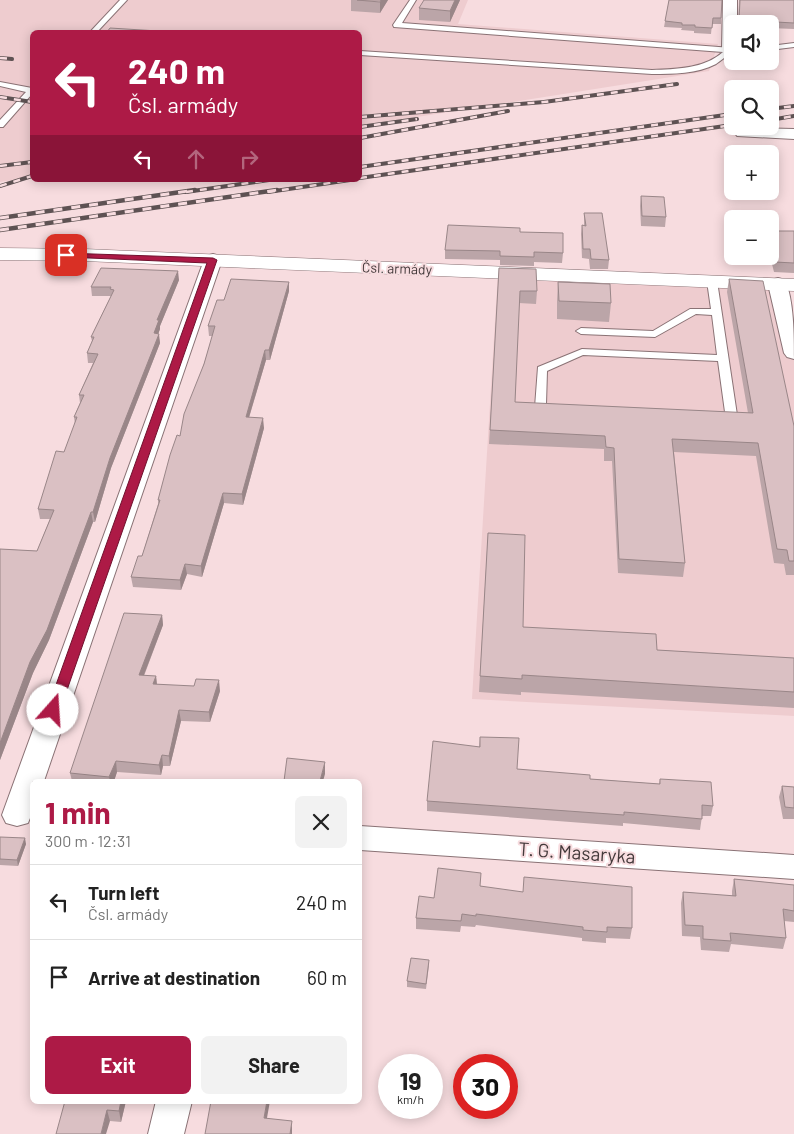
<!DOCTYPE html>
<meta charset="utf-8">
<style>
:root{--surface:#fff;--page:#f2f2f2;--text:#222;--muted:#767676;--line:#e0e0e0;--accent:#ad1a46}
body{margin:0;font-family:Barlow,sans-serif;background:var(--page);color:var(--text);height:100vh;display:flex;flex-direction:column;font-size:19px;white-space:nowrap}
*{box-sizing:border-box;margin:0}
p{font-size:16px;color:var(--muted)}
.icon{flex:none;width:28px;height:28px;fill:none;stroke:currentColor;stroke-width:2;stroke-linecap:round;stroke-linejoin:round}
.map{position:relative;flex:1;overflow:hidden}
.panel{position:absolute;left:30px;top:779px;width:332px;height:325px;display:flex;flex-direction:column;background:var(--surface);border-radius:8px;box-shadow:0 2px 12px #0003}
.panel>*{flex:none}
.banner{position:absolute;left:30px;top:30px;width:332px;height:152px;border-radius:8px;box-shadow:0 2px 12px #0003;background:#ad1a46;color:#fff;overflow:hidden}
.buttons{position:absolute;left:724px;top:15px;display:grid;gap:10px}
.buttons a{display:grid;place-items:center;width:55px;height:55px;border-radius:8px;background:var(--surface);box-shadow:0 2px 12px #0003;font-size:25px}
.speed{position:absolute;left:378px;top:1054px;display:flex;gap:10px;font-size:25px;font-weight:700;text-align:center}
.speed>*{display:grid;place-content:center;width:65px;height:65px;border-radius:50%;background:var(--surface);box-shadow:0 2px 12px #0003;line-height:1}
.speed small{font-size:12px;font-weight:400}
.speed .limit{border:8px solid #d22;background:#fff;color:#111}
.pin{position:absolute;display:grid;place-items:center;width:42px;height:42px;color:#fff;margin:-21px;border-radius:10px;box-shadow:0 2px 8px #0006}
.me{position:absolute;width:55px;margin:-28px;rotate:19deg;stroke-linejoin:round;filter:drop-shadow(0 0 4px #0008)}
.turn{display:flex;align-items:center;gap:18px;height:105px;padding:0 15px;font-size:22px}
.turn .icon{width:65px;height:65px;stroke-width:2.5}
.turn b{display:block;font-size:35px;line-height:42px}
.lanes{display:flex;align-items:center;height:48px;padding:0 15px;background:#0003;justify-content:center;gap:25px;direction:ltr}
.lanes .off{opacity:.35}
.round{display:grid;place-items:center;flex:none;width:52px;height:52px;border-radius:8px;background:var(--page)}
.head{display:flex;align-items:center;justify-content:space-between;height:85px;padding:0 15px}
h1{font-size:30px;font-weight:700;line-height:38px;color:var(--accent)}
.button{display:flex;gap:10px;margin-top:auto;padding:10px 15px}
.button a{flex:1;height:58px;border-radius:8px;background:var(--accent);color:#fff;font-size:20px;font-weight:700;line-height:58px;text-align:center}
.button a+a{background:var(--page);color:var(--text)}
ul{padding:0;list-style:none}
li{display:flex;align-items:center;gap:15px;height:75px;padding:0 15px;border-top:1px solid var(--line)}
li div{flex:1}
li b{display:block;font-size:19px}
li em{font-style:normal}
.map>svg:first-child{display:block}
.built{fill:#eecccf}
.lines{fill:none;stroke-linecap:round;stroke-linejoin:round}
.lane-casing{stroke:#8a7275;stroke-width:2}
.street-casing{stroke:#8a7275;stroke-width:2}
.secondary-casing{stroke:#8a7275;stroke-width:1}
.lane{fill:#fff;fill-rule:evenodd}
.street{fill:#fff;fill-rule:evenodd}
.secondary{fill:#fff;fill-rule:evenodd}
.rail-far1-casing{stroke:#5e5253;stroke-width:4}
.rail-casing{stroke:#5e5253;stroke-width:4.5}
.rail-far1{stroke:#f7dcdf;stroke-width:2.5;stroke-dasharray:7;stroke-linecap:butt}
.rail{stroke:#f7dcdf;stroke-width:3;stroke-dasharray:9;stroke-linecap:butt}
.wall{fill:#bba5a8}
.shaded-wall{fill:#998688}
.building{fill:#dac0c3;stroke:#998688}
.route{fill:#ad1a46;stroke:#70112e}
.labels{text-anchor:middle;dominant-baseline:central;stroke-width:4;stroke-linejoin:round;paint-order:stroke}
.far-street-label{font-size:14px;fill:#43393a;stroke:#f7dcdf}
.near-street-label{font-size:19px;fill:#43393a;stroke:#f7dcdf}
</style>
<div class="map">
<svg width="794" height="1134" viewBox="0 0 794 1134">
<rect width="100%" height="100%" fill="#f7dcdf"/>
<path class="built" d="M0 0H468L458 24 718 44 709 71 360 126V32H32V177L0 182Z
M498 272 778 284 794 354V716L472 699Z"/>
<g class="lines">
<g class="lane-casing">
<path id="lane" d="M120 0H127L97 32H90Z
M410 0H416L402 23 732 48V52C727 55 722 60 716 64 697 74 673 74 652 74L360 55V51L652 70C676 69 704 69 723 52L394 27 393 25Z
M794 43V47L770 50V46Z
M0 82 32 88V94L3 127H0V120L26 92 0 86Z
M712 278 717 281 737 415 735 417 718 418 712 415 714 413 725 412 718 361 583 355 547 371 546 404 558 406 559 408 554 411 536 409 535 407 538 367 582 349 717 355 712 315 696 314 655 337 581 334 576 331 581 328 653 331 690 309H711L707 281Z"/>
</g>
<g class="street-casing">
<path id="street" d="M723 0H737V24H732V54H729L722 50Z
M743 128 794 129V139L737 136 735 133 737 130Z
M213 254 220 256 222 260 44 781H32V813L28 823 17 826 6 823 2 815 204 260 206 256Z
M778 278 785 280C794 301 794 335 794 359L787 357 784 353 768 284 771 280Z
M360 826 794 855V879L360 850Z
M156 1101H192L184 1134H148Z"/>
</g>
<g class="secondary-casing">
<path id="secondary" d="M0 248 84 249 794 279V291L84 261 0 260Z"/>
</g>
<use href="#lane" class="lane"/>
<use href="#street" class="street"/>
<use href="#secondary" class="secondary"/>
<g class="rail-far1-casing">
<path id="rail-far1" d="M0 58 12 59
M0 97 32 102
M770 109 794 106
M360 117 544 102 677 84
M770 120 794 116
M360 127 417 119
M360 138 508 111
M0 166 32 162
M360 167 732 114
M360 178 732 125
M0 186 32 176
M186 192 269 180
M268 192 350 180"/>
</g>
<g class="rail-casing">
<path id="rail" d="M0 218 195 190
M0 230 277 190"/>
</g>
<use href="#rail-far1" class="rail-far1"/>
<use href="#rail" class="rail"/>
</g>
<path class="wall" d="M351 0H388L380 13 351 11Z
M460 0 450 22 419 20V8Z
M669 0 721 18V24H712L711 34 694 33V31L681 30 682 28 664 27Z
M739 0H794V29L770 28V24H738Z
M641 196 666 217 665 227 641 226 640 206Z
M584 213 609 260 608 269H590L589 259 582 258 581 234 582 225 584 226Z
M770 231H794V273L774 272 770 256Z
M520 232 563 253 562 263 534 262V266L500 265V260L445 259V250Z
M499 268 537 291 536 304 519 303 515 402 748 413 727 292 729 279 794 426V575H786L784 564 774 563 756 456 674 452 685 563 683 577 618 573 612 461H604V449L489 444Z
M179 280 160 326V329L158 334 160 343 111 468 95 522H93L49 640 33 673 0 760V549L37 551 50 519H40L38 509 64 452 75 424 74 417 80 403 79 395 93 363H88L87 353 92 341 91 337 111 296H92L91 287Z
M289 282V291L270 360H266L249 418 264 428 243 505 224 503 202 577 187 574 181 590 133 587 131 577 142 556 158 504V500L180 436 213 336H209L208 326 224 300Z
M558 282 611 303 609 322 557 319V301Z
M488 533 523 627 657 650 794 658V708L521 692V695L479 692Z
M162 615 163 625 144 676H156L157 684 220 691 210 722 181 721 170 766H163L161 775 117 772 114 781H72L70 773Z
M480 737 517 769 590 779 659 784 660 779 713 806 711 816H702L700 830 623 823V826L427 811V801L479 747Z
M782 786 794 787V819H783L779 797Z
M0 837 26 844 18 866 0 865Z
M734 879 794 885V922L784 921 786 938 783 949 731 944 729 952 701 950 700 937 682 936 681 903 683 892 732 896V891Z
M481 886 632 928 630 939 606 938V943L582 941V938L476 925 475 927 461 926 460 932 416 929V918L434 898Z
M429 965 426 989 407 987V981Z
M65 1101H126L121 1122 110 1121Z"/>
<path class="shaded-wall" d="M381 0H388L380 13V2Z
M455 0H460L450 22V11Z
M178 271 179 280 160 326V329L155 343 154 333 157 320Z
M289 282V291L270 360 269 350Z
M159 334 160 343 111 468 95 522 93 512 110 458Z
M265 350 266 360 246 427V417Z
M263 418 264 428 243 505 242 494Z
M223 493 224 503 202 577 201 566Z
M91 512 93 522 49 640 33 673 0 760V743L30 662Z
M185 564 187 574 181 590 180 580Z
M162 615 163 625 140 685 139 675Z
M156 676 157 686 153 684Z
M219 680 220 691 210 722 209 712Z
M179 710 181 721 170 766 169 756Z
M162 755 163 766 161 775 159 765Z
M116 761 117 772 114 781H110L109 777Z
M325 762V774L323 781H320Z
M25 838 26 844 18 866 17 860Z
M121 1101H126L121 1122 119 1111Z
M267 1101H270L265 1129 264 1118Z
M107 1110 110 1121 106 1134H101Z
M292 1121V1134H290Z"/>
<path class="building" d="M357 0H381L380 2Z
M424 0H455L450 11 419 8Z
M669 0H722L721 18H713L712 28 695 27V25H682V23L665 21Z
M740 0H794V23L739 20Z
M110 28 174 32H107Z
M641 196 664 197 666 217 642 216Z
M584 213H602L609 260 591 259 590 249H583L582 225 586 226Z
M448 225 520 228V232L563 233V253L534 252V257L500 256V251L445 250Z
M770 231H794V263L775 262 770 239Z
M101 268 178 271 157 320H159L154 333 159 334 110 458 93 512H91L47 630 30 662 0 743V549L37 551 54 510 38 509 56 451 64 452 77 417H74L84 395H79L98 354 87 353 94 337H91L114 290 110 289 111 287H91Z
M499 268 536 269 537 291H520L515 402 753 413 729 279 763 281 794 426V561H789L787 550 777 549 758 443 672 439 685 563 619 559 614 448 606 447 605 436 490 430Z
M231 279 289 282 269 350H265L246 417 263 418 242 494 223 493 201 566 185 564 180 580 131 577 138 556H142L160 500H158L170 455 177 435 180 436 184 414 204 364 215 326H208L217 300H224Z
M558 282 610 284 611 303 559 301Z
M488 533 525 535 523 627 656 634 657 650 794 658V692L522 675V679L480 676Z
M124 613 162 615 139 675 156 676 153 684 194 686 196 679 219 680 209 712 179 710 169 756 162 755 159 765 116 761 109 777 70 773Z
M480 737 519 738 517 769 590 775V779L660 784V779L711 782 713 806 702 805V819L624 812V815L427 801 433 741 480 747Z
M287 758 325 762 320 781H284Z
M782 786 794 787V808L785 807Z
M0 837 25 838 17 860 0 859Z
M438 868 481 873 480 886 523 892 524 877 632 887V928L607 927V932L583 930V927L476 914V916L462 914 461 921 416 918 419 896 434 898Z
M734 879 794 885V911L783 909 786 938 730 933 731 941 703 939V926L685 925 683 892 736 896Z
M411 958 429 960 426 984 407 981Z
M65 1101H121L119 1111 107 1110 101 1134H56Z
M211 1101H267L264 1118 292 1121 290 1134H205Z"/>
<path class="route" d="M63 253 213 258 217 260 60 710 53 715 47 710 207 263 66 257 63 256Z"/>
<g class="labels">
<g class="far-street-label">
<text transform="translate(397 268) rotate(2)">Čsl. armády</text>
</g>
<g class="near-street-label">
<text transform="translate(577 852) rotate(4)">T. G. Masaryka</text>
</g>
</g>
</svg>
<div class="buttons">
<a><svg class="icon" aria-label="sound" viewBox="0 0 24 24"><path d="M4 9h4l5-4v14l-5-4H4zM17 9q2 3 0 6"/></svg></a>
<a><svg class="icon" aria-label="search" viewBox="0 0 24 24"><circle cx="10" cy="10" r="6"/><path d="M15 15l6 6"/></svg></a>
<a>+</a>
<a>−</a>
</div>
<div class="speed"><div>19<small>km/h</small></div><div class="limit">30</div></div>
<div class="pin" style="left:66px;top:255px;background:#d93025"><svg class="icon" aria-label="arrive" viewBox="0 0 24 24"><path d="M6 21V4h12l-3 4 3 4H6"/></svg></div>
<svg class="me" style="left:53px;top:710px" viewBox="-20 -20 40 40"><circle r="19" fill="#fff"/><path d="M0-13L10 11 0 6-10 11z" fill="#ad1a46"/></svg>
<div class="banner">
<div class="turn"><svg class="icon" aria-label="left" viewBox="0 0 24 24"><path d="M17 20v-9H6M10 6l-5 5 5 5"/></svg><div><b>240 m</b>Čsl. armády</div></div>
<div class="lanes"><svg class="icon" aria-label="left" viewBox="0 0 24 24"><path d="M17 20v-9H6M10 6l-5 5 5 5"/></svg><svg class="icon off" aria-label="ahead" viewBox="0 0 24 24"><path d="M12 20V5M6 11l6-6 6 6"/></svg><svg class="icon off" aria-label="right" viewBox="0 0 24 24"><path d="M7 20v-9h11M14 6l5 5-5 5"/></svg></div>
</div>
<section class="panel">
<div class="head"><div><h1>1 min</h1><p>300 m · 12:31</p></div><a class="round"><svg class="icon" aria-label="close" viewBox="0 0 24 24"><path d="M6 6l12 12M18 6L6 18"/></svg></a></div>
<ul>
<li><svg class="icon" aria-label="left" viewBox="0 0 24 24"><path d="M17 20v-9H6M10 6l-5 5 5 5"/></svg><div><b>Turn left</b><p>Čsl. armády</p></div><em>240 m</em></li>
<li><svg class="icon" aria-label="arrive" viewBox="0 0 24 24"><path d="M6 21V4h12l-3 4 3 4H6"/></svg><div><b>Arrive at destination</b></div><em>60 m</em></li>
</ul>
<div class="button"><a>Exit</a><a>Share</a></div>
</section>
</div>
